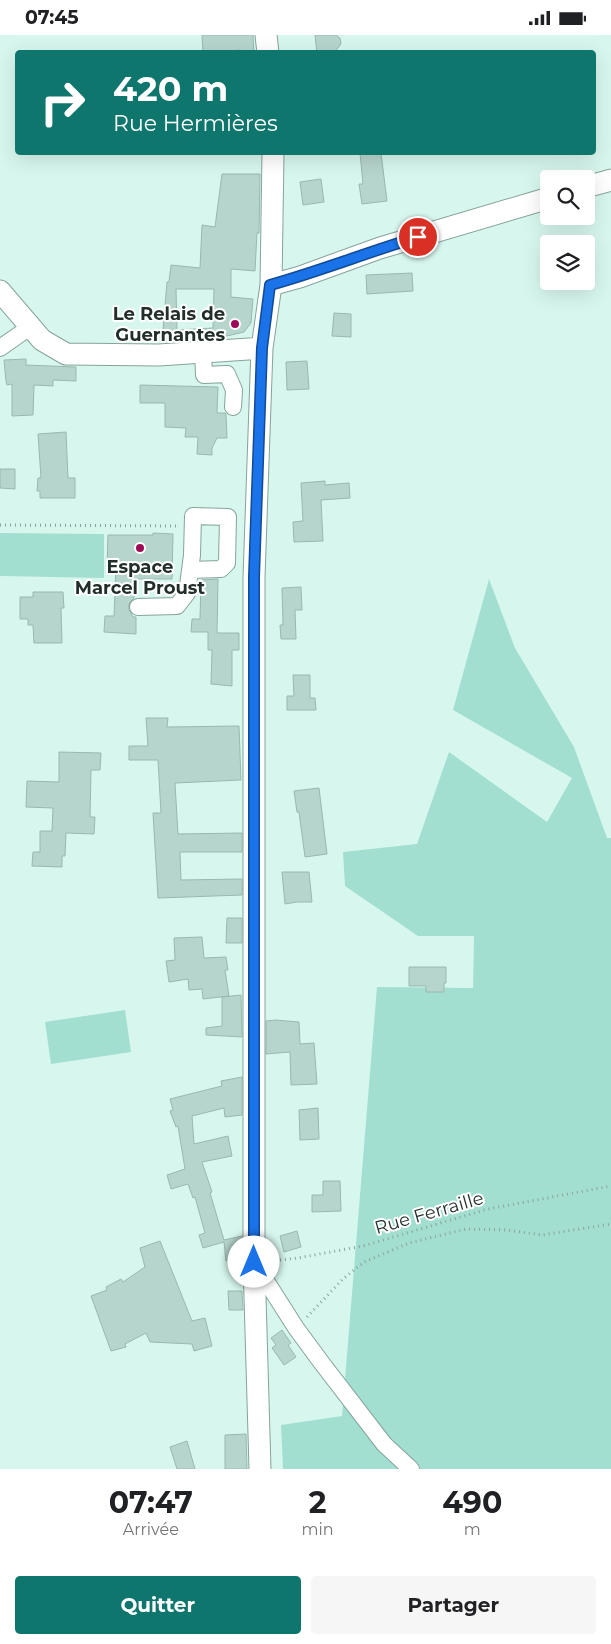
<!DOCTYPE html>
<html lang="fr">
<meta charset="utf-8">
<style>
:root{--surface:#fff;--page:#f6f6f6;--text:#202124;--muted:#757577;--accent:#0f766e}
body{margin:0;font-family:Montserrat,sans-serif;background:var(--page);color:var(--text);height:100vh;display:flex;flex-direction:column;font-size:19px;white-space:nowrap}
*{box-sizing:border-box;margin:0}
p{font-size:16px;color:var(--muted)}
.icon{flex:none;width:28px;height:28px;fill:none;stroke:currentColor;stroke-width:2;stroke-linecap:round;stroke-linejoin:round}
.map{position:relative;height:1434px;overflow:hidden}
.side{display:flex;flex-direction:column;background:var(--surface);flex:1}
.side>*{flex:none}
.guide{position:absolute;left:15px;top:15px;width:581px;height:105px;border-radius:5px;box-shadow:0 5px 20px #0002;background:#0f766e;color:#fff;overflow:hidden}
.buttons{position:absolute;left:540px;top:135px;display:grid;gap:10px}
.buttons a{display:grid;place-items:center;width:55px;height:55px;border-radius:5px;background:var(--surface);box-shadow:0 5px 20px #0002;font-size:25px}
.pin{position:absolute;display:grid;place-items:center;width:42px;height:42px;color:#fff;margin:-21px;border:2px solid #fff;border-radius:50%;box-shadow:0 1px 5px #0007}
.me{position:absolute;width:55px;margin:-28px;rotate:0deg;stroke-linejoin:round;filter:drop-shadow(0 0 4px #0008)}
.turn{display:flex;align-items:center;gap:18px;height:105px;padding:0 15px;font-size:22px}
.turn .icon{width:65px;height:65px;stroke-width:2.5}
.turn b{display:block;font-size:35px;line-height:42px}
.eta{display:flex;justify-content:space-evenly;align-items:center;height:85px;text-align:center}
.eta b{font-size:30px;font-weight:700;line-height:35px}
.primary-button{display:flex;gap:10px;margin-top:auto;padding:10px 15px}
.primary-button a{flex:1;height:58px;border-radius:5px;background:var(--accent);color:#fff;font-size:20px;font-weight:700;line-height:58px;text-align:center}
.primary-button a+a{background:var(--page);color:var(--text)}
.status{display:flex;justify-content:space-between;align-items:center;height:35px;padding:0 25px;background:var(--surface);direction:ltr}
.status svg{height:14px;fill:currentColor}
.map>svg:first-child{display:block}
.green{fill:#a2dfd0}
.building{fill:#b6d5cd;stroke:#99b8b0;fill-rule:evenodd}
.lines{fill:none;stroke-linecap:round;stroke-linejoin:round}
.minor-casing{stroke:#85a39b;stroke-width:18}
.major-casing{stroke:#85a39b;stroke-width:23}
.path{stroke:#8ca39d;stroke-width:3;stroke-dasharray:1 4;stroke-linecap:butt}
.minor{stroke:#fff;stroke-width:16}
.major{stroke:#fff;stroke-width:21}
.route-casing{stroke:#114b97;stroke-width:12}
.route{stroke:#1a73e8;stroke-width:9}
.poi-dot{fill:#9d0b57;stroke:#fff;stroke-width:2}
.labels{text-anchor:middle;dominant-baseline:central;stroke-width:4;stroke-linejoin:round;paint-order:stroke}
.poi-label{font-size:18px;font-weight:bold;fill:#222e2b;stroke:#fff;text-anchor:end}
.street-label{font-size:18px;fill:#222e2b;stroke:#fff}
</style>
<div class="status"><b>07:45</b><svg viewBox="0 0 49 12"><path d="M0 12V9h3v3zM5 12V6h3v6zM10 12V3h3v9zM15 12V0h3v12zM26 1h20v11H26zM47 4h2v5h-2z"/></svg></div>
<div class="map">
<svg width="611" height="1434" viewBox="0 0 611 1434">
<rect width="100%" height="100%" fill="#d7f7ee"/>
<path class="green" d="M0 498 104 499V543L0 541Z
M489 544 515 613 574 712 607 803H611V1434H283L281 1390 342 1381 377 952 473 953 474 901H418L345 851 343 817 417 809 449 717 547 787 572 743 453 675Z
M125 975 131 1017 51 1029 45 987Z"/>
<path class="building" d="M202 0H253L254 18H241V15L203 18Z
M315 0H336L340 3 341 9 334 18H317Z
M360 118H381L387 166 362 169 359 149H363Z
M222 139H260L259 198H257L255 236 231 234V262L253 264 251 288 244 297 214 304 162 307 167 247H169L171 230 200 233 202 190 215 192ZM176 254H214L213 293 177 295Z
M321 144 324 167 303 170 300 147Z
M412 238 413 256 367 259 366 240Z
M334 278 351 279V302L332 301Z
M26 324V330L76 332V346L53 345V351L34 350 33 380 12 381V349L7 350 6 346 4 325Z
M307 326 309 354 287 355 286 327Z
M140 350 218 352 217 378H225L226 379 227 403H217L212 413V420L197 419 198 402H185L186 393 165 392V368H140Z
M66 397 68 443H75V463H40V456H37L38 443H41L38 399Z
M0 434H15V454L0 453Z
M325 446V450L349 448 350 463 321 465 323 506 294 507 293 487 303 486 301 448Z
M153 498 173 499 172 544H134V563L130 567 128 573 133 582H136V599L104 597 105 581H114L116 531H107L108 500H153Z
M218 544 217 598H239V615H232V651L211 649 212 615H208V597H191L192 584H200L201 545Z
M301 552 302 575H295L296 604H281L280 590H283L282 553Z
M33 557H63L64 573H61L62 608H34L33 590H28V584H20V562H33Z
M293 640H310V663H315L316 675H287V661H294Z
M146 683H168L167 692 239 691 241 745 175 748 178 799 242 798V817H180L181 845 242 844V860L158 863 153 778H161L158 725H129V711H148Z
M59 717 101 718 100 735H91L90 782H95L94 799 66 798 65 821H62V832L32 831 33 817H40V796H52L53 773 26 772 27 746 59 747Z
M319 753 327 819 305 822 299 777H297L294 756Z
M282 837H309L312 867H297L285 869Z
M227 883H242V908H226Z
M202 902 204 923 226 922 228 935H225L229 961 203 964 202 954 189 955 188 944 169 947 166 926 175 925 174 903Z
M409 932H446V948H444V957H426V951H409Z
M241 960 242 1002 206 1000V993L222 991V962Z
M275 985 299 987 300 1009 314 1008 317 1049 291 1050 290 1017 266 1019V986Z
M242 1042V1080L225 1082 224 1073 192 1081 194 1109 228 1101 232 1121 202 1127 212 1157 210 1158 224 1205 242 1201V1223L226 1226 224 1207 203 1213 199 1200 205 1198 195 1162 193 1163 188 1149 171 1154 167 1140 185 1134 178 1091 176 1092 170 1076 173 1075 170 1064 222 1051 221 1046Z
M318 1073 319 1104 300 1105 299 1075Z
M323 1146H340L341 1176 312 1177V1160H323Z
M297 1196 301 1212 284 1217 280 1201Z
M160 1206 192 1286 205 1283 212 1311 194 1316 192 1309 150 1307 146 1298 125 1309 126 1312 111 1316 91 1261 107 1255 106 1252 121 1244 123 1247 145 1232 140 1213Z
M228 1256H242L243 1275H229Z
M282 1295 291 1308 288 1310 296 1322 284 1330 272 1313 276 1310 271 1303Z
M246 1399 247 1434H225V1400Z
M187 1406 195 1434H177L170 1412Z"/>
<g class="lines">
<g class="minor-casing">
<path id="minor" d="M0 313 30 292
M203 317 204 340 227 339 234 355 233 372
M138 572 177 571 187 558 192 520 193 481 228 482 227 528 221 534 190 535
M254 1227 296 1293 321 1327 384 1409 411 1434"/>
</g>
<g class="major-casing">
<path id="major" d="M266 0 268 18
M586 152 611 145
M271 250 300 242 380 213 549 163
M0 256 42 305 66 319 159 320 262 313
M260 1434 254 1227V542L262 313 271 250 273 118"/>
</g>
<path class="path" d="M0 490 179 491
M270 1226 298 1223 363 1211 488 1174 611 1151
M307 1282 343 1244 364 1227 409 1208 466 1194 507 1195 542 1200 611 1189"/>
<use href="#minor" class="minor"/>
<use href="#major" class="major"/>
</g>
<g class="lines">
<g class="route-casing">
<path id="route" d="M254 1227V542L262 313 270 250C320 236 368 217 418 202"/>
</g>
<use href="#route" class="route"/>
</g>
<g class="poi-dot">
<circle cx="235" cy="289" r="5"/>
<circle cx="140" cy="513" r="5"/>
</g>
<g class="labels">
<g class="poi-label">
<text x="225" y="279">Le Relais de<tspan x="225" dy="21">Guernantes</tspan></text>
<text x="140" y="532" text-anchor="middle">Espace<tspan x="140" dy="21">Marcel Proust</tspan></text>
</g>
<g class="street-label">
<text transform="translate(429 1178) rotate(-16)">Rue Ferraille</text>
</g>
</g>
</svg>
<div class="buttons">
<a><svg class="icon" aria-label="search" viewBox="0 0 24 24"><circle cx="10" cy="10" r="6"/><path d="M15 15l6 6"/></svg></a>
<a><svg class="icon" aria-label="layers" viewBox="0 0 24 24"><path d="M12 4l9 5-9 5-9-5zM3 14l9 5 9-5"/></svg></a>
</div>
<div class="pin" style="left:418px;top:202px;background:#d93025"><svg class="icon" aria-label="arrive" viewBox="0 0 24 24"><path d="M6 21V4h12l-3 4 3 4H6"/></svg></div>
<svg class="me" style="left:254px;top:1227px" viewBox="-20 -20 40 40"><circle r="19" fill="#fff"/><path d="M0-13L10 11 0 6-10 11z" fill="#1a73e8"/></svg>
<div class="guide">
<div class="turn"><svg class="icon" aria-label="right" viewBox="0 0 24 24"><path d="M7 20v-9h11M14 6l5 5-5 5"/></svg><div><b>420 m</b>Rue Hermières</div></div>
</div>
</div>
<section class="side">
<div class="eta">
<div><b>07:47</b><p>Arrivée</p></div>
<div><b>2</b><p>min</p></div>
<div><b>490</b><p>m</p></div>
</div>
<div class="primary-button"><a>Quitter</a><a>Partager</a></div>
</section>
